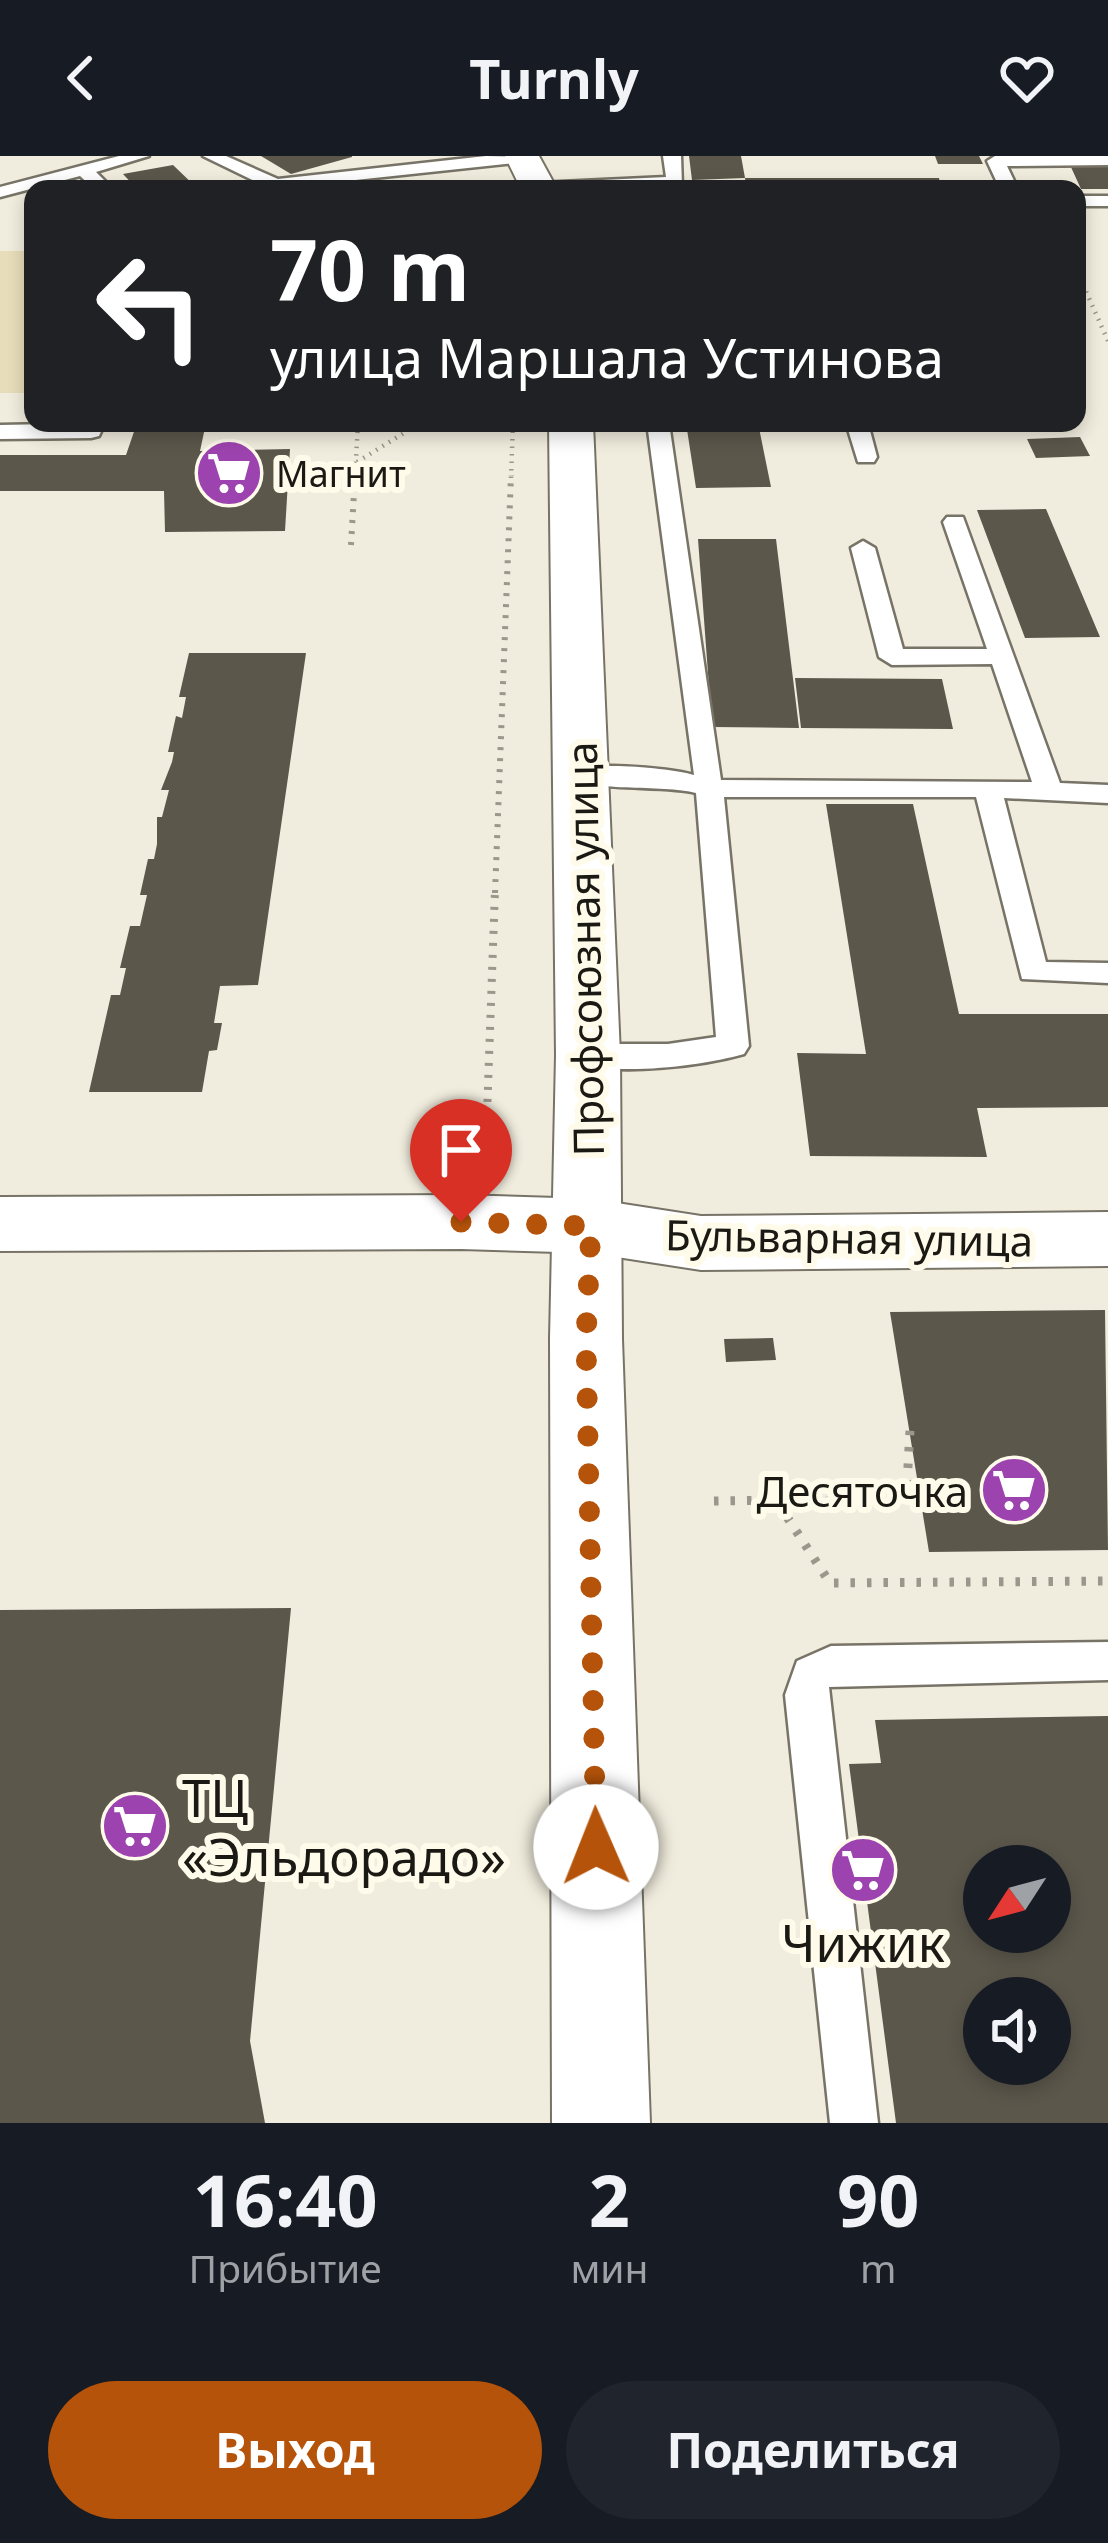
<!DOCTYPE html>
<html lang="ru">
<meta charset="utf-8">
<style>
:root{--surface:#171b24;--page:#20242c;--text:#f1f3f6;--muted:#9ea1a6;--accent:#b45309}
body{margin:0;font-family:"Noto Sans",sans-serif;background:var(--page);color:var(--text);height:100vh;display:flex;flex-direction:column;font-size:45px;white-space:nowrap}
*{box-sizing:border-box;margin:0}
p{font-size:39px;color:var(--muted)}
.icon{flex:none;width:66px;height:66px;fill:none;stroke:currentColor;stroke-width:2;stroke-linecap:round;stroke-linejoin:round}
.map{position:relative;height:1967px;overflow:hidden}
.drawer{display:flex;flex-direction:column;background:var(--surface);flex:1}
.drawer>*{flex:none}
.guide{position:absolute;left:24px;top:24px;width:1062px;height:252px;border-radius:24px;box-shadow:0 6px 18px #0003;background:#202124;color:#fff;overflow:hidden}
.needle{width:78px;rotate:234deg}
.tools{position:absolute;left:963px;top:1689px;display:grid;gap:24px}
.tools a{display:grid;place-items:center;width:108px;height:108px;border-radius:50%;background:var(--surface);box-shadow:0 6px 18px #0003;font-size:60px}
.pin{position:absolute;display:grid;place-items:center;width:102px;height:102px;color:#fff;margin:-123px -51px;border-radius:50% 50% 50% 0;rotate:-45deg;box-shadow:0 0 12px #0007}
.pin .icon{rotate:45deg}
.me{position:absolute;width:132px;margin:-66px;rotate:359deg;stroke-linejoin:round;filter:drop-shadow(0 0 9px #0008)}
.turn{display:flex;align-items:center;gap:42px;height:252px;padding:0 48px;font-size:54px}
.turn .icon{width:156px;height:156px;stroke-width:2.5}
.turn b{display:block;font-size:84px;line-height:102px}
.eta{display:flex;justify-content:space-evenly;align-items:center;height:204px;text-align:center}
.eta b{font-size:72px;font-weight:700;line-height:84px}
.button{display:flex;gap:24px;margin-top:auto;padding:24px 48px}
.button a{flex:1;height:138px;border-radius:72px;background:var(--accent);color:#fff;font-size:48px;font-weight:700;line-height:138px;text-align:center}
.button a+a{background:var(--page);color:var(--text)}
header{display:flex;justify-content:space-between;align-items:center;height:156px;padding:0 48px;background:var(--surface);font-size:54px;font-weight:700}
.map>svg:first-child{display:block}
.green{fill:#e7ddbb}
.building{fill:#5b574b;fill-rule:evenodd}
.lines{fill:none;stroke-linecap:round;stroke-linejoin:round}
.service-casing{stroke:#777366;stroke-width:5}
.tertiary-casing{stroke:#777366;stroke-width:4}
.secondary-casing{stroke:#777366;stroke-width:4}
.path-far3{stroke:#9a978c;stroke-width:4.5;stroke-dasharray:1.5 6;stroke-linecap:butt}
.path-far2{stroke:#9a978c;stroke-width:6;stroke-dasharray:3 8;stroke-linecap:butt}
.path-far1{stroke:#9a978c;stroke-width:8;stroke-dasharray:3 9;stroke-linecap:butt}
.path{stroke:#9a978c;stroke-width:9;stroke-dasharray:4.5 12;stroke-linecap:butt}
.service{fill:#fff;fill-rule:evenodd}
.tertiary{fill:#fff;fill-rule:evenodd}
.secondary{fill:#fff;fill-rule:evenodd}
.route{stroke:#b45309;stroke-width:21;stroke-dasharray:0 37.8}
.labels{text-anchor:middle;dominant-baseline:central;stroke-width:12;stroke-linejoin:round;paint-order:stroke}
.far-poi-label{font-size:36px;fill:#1b1914;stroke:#fffbeb;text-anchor:start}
.street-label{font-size:42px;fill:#1b1914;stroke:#fffbeb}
.poi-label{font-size:42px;fill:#1b1914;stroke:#fffbeb;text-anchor:end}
.near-poi-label{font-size:51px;fill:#1b1914;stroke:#fffbeb;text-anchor:start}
</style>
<header><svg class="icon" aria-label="back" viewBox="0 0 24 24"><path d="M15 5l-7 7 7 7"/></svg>Turnly<svg class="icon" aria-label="heart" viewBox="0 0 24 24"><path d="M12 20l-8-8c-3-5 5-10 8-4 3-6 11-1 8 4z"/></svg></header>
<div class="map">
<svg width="1108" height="1967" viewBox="0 0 1108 1967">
<rect width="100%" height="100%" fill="#f1edde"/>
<path class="green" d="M0 95H33V237H0Z"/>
<path class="building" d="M261 0H352V1L291 18Z
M689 0H741L745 22 692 24Z
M935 0H979L983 8H938Z
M173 9 198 33H137L123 18Z
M1070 9H1108V33H1081Z
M745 22H939L941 33H746Z
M137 267H206L200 295 290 293 285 375 165 376 164 335H0V299H126Z
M686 267H758L771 331 696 332Z
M1080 281 1090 300 1036 302 1027 283Z
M1046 353 1100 481 1025 482 977 354Z
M698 383H776L799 572 712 571Z
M189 497H306L258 829 220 830 214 867H222L217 894 209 895 202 936H89L111 839H120L126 812H120L130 770H140L147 739H140L148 703H154L157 688V661H162L169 634H161L172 606 174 596H168L176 560 182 562 186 541H179Z
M795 522 942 523 953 573 801 572Z
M826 648H913L959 858H1108V951L977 952 987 1001 810 1000 797 897 866 898Z
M1105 1154 1108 1394 929 1396 890 1156Z
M773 1182 776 1204 726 1206 724 1183Z
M291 1452 250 1885 265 1967H0V1454Z
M1108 1560V1967H896L849 1608 881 1607 875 1564ZM984 1710H1050V1776H984ZM984 1842H1050V1908H984Z"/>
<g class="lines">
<g class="service-casing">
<path id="service" d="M119 0H149L96 16 113 33H94L80 20 0 41V31Z
M203 0H226L278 23 486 0 532 1 523 6 271 33Z
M663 0H681L682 30 529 32 538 27 666 21Z
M1108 0V9L1007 10 1018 33H1000L987 5 995 0Z
M1077 40H1108V50H1077Z
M105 267 99 280 91 282 0 283V269Z
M647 267H669L721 624 1032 626 992 508 892 509 879 501 851 392 863 385 875 392 903 493H987L943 366 947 361H963L1060 627 1108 629V647L1004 642 1046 806 1108 807V827L1022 823 976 641H724L749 890 744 898C702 910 619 920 577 907L572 899 577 891 588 888H668L716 881 696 637C664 628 585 637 565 619 582 603 669 612 694 619Z
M846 267H868L877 301 874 306H858Z
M1108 1486V1524L829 1531 878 1967H830L785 1539 797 1505 831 1490Z"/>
</g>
<g class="tertiary-casing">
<path id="tertiary" d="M461 1039 591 1043 701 1060 1108 1056V1110L701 1114 591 1097 461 1093 0 1095V1041Z"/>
</g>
<g class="secondary-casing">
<path id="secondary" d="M505 0H539L557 33H521Z
M549 267H593L620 899 622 1183 650 1967H552L550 1183 556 899Z"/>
</g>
<path class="path-far3" d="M1077 115 1108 185
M357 306 420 267
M355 322 358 267
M511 322 513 267"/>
<path class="path-far2" d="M351 389 355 319
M495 737 511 319"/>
<path class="path-far1" d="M463 1008 486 986 495 734"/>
<path class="path" d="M776 1344 906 1347 910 1274
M714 1345 776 1344 830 1427 1108 1425"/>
<use href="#service" class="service"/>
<use href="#tertiary" class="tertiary"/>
<use href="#secondary" class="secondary"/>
</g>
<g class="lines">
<path class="route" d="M461 1066 591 1070 586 1183 596 1691"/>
</g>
<defs>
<g id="supermarket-disc" transform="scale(3.45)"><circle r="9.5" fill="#9d43af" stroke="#fffbeb"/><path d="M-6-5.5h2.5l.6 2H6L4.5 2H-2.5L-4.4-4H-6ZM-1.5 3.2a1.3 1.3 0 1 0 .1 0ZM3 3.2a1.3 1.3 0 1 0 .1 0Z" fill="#fff"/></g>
</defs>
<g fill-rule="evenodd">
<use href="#supermarket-disc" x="229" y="317"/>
<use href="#supermarket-disc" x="1014" y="1334"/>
<use href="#supermarket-disc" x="135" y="1670"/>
<use href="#supermarket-disc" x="863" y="1714"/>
</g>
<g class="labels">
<g class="far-poi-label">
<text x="276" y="317">Магнит</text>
</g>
<g class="street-label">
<text transform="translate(584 793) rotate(-91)">Профсоюзная улица</text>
<text transform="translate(849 1081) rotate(1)">Бульварная улица</text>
</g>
<g class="poi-label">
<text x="968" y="1334">Десяточка</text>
</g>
<g class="near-poi-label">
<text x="182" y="1641">ТЦ<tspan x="182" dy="59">«Эльдорадо»</tspan></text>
<text x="863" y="1786" text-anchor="middle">Чижик</text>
</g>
</g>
</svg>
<div class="tools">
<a><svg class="needle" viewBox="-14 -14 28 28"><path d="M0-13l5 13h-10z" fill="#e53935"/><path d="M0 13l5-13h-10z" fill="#9ea1a6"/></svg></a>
<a><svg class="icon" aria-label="sound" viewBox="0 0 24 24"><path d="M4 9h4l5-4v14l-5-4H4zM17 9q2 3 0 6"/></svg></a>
</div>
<div class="pin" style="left:461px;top:1066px;background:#d93025"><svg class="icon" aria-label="arrive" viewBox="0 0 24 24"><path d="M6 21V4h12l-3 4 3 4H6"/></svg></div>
<svg class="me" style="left:596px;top:1691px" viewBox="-20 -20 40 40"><circle r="19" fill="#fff"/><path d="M0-13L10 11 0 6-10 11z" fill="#b45309"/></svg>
<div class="guide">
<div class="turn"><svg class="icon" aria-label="left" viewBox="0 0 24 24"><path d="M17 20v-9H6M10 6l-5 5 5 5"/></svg><div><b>70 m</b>улица Маршала Устинова</div></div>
</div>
</div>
<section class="drawer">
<div class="eta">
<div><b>16:40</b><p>Прибытие</p></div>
<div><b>2</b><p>мин</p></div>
<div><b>90</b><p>m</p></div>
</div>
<div class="button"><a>Выход</a><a>Поделиться</a></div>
</section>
